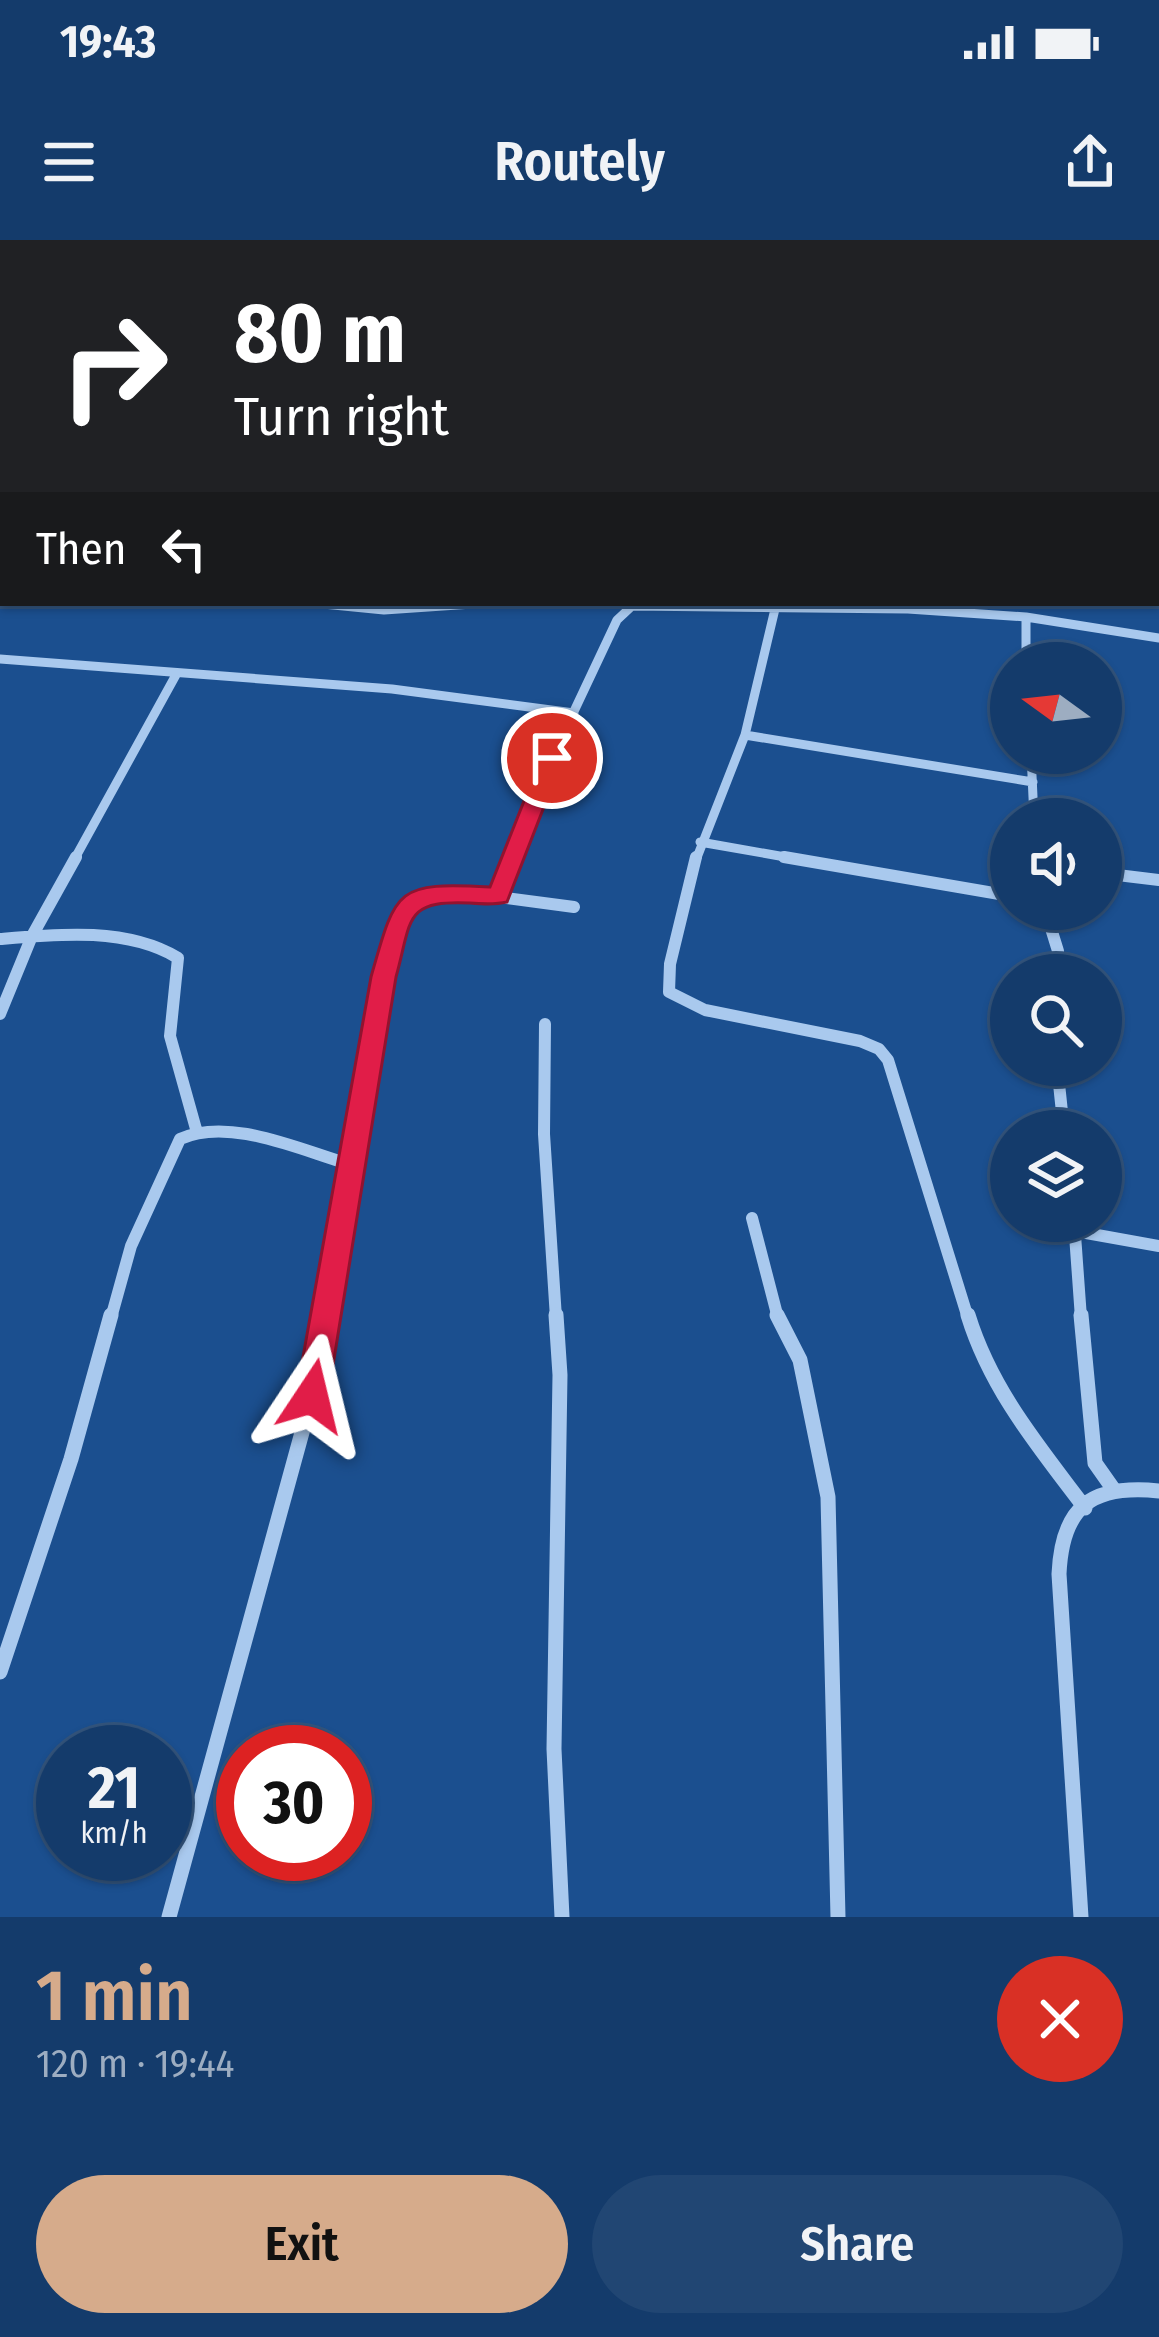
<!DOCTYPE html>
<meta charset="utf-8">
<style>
:root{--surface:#143b6b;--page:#214673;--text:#f1f3f6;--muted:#9dadc1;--line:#33557e;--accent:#d6ab8b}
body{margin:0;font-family:"Fira Sans Condensed",sans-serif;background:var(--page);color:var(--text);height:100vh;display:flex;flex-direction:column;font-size:45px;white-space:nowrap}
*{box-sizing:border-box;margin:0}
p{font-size:39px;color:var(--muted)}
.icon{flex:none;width:66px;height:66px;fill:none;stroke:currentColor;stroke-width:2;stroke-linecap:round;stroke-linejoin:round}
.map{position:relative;height:1677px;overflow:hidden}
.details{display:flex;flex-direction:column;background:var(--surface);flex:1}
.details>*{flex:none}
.hud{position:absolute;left:0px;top:0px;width:1161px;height:366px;box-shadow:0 3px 9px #0004,0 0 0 3px var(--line);background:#202124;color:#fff;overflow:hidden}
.needle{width:78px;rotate:285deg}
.controls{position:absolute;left:990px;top:402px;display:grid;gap:24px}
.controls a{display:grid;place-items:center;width:132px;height:132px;border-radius:50%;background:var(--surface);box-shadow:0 3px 9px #0004,0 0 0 3px var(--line);font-size:60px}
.speed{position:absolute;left:36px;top:1485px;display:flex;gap:24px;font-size:60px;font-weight:700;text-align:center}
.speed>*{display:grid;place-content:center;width:156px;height:156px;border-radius:50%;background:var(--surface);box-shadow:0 3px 9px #0004,0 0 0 3px var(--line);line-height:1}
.speed small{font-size:30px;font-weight:400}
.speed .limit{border:18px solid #d22;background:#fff;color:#111}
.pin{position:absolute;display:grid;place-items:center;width:102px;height:102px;color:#fff;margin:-51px;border:6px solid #fff;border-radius:50%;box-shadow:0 3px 12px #0007}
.me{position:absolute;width:132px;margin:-66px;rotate:10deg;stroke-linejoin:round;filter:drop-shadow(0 0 9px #0008)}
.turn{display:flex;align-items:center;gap:42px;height:252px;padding:0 36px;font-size:54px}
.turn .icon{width:156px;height:156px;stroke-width:2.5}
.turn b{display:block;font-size:84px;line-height:102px}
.then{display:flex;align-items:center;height:114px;padding:0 36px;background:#0003;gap:24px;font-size:45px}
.round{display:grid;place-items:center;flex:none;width:126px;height:126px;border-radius:63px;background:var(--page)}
.summary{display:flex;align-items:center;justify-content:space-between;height:204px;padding:0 36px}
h1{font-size:72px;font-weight:600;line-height:90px;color:var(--accent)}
.primary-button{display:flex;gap:24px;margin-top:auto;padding:24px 36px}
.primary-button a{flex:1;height:138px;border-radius:72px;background:var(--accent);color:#111;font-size:48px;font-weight:600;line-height:138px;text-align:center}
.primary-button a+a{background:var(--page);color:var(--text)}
.status{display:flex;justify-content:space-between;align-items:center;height:84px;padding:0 60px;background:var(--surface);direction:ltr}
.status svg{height:33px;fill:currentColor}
header{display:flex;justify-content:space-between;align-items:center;height:156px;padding:0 36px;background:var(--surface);font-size:54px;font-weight:600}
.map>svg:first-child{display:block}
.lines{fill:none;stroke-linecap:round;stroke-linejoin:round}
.street-far3{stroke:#a9c9ee;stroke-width:8}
.street-far2{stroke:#a9c9ee;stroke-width:9}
.street-far1{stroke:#a9c9ee;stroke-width:12}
.street{stroke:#a9c9ee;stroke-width:15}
.route{fill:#e11d48;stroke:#92132f;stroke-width:3}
</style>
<div class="status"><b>19:43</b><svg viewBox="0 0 49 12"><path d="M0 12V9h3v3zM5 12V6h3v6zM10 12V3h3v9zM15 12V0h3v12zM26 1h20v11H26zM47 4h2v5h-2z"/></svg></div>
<header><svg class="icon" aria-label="menu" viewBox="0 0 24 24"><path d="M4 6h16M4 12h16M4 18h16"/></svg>Routely<svg class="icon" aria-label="share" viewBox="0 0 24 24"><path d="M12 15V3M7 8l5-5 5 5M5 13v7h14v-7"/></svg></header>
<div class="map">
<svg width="1159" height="1677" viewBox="0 0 1159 1677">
<rect width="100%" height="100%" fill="#1b4f8f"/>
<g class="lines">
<path class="street-far3" d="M410 3 415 0
M0 12 2 7"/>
<path class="street-far2" d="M313 363 384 370 487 363
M1026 377V423
M0 419 392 449 574 473
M745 495 1033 542
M1031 513 1034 579
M700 602 802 620
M74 620 177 433
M512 620 552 518 617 380 632 366 908 369 1026 377 1159 398
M696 620 745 495 775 369"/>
<path class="street-far1" d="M696 617 670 724 669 752 705 770 860 801 879 809 888 820 968 1078
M784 617 1011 656
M1101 633 1159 640
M498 656 513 617
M1045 669 1058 711 1057 735
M0 699C57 694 127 687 178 718L170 796 196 889
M0 774 32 696 76 617
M545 784 544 894 556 1078
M1057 825 1064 891
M752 978 778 1078
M1074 981 1081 1078
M1075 991 1159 1006
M111 1078 131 1006 180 899C230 876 302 911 352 925
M325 1078 384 737 403 673 420 657 461 652 574 667"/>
<path class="street" d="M556 1075 560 1135 554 1509 562 1677
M777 1075 800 1120 828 1257 838 1677
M968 1075C991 1150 1039 1207 1085 1268
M1081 1075 1095 1223 1114 1250
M0 1432 71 1219 111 1075
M169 1677 312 1156 326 1075
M1081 1677 1059 1334C1062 1267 1091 1244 1159 1251"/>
</g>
<path class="route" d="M552 511 563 518 507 662C494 665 482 664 469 663 403 660 412 680 396 737L328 1156 323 1167 312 1171 300 1167 296 1156 371 737C396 648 396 642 490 647L541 518Z"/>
</svg>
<div class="controls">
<a><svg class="needle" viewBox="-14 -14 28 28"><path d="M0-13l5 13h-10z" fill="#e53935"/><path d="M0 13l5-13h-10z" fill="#9dadc1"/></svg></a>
<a><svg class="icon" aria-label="sound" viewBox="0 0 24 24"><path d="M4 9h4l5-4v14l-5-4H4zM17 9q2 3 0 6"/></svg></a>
<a><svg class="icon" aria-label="search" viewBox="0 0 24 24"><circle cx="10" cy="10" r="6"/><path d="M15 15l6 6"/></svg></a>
<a><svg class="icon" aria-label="layers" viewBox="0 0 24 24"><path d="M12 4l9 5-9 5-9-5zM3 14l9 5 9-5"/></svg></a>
</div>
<div class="speed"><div>21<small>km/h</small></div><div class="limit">30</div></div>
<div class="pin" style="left:552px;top:518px;background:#d93025"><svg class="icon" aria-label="arrive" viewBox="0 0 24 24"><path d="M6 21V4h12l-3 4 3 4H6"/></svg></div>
<svg class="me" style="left:312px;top:1156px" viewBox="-20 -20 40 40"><path d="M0-17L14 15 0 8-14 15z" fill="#e11d48" stroke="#fff" stroke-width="4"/></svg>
<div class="hud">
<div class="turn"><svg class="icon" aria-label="right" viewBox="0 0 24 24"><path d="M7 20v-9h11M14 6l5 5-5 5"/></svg><div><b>80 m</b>Turn right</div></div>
<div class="then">Then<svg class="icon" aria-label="left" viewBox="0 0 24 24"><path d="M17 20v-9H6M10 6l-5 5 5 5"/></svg></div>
</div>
</div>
<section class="details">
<div class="summary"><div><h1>1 min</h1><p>120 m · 19:44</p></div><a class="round" style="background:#d93025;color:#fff"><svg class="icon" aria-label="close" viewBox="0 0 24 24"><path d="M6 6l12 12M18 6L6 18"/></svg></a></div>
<div class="primary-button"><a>Exit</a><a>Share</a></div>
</section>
